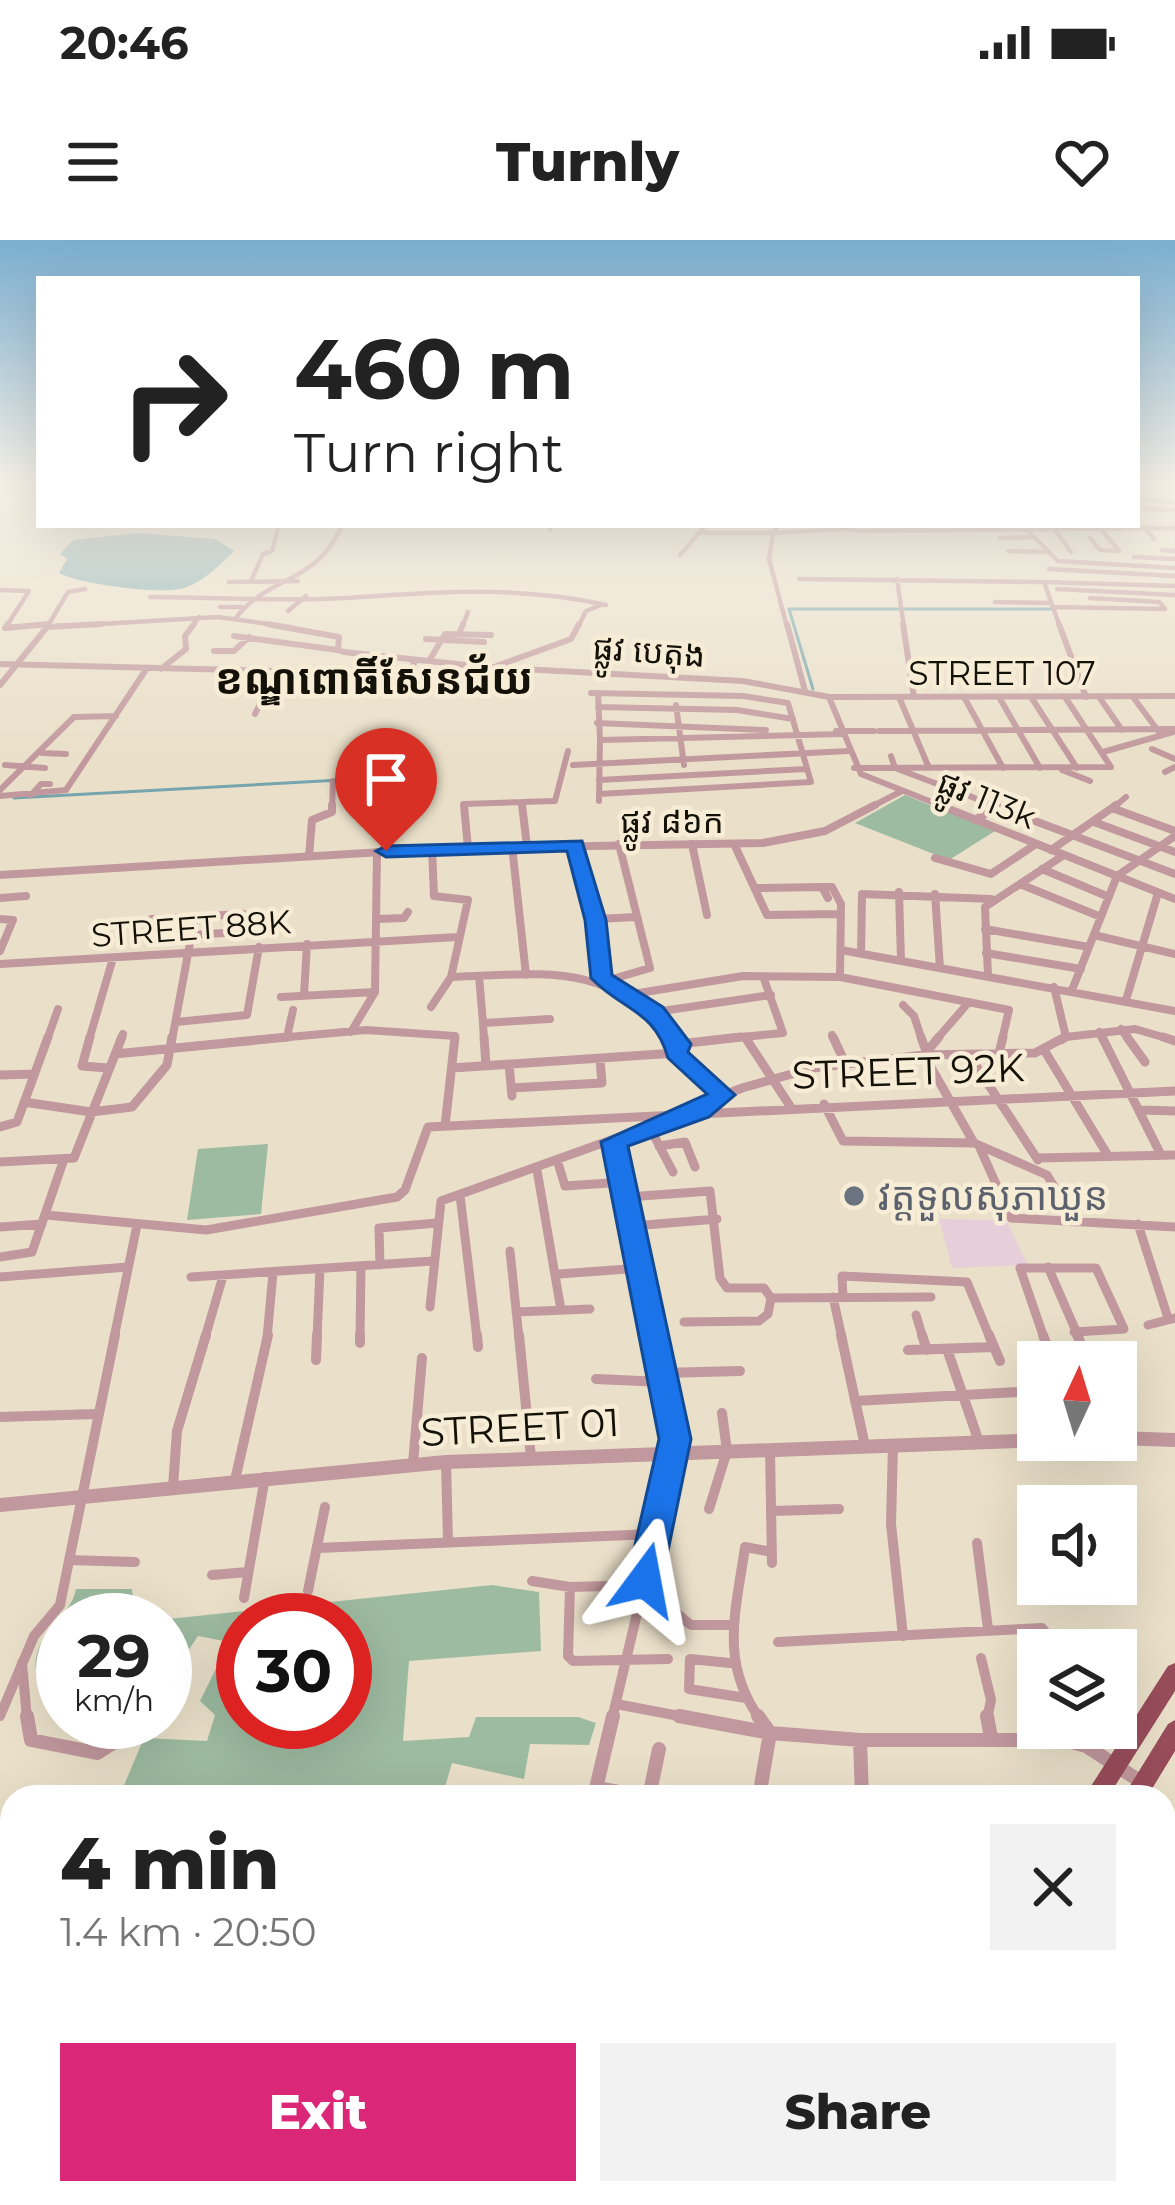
<!DOCTYPE html>
<meta charset="utf-8">
<style>
:root{--surface:#fff;--page:#f2f2f2;--text:#222;--muted:#767676;--accent:#db2777}
body{margin:0;font-family:Montserrat,"Noto Sans Khmer",sans-serif;background:var(--page);color:var(--text);height:100vh;display:flex;flex-direction:column;font-size:45px;white-space:nowrap}
*{box-sizing:border-box;margin:0}
p{font-size:39px;color:var(--muted)}
.icon{flex:none;width:66px;height:66px;fill:none;stroke:currentColor;stroke-width:2;stroke-linecap:round;stroke-linejoin:round}
.map{position:relative;flex:1;overflow:hidden}
.drawer{position:absolute;left:0px;top:1545px;width:1176px;height:420px;display:flex;flex-direction:column;background:var(--surface);border-radius:36px 36px 0 0;box-shadow:0 12px 48px #0002}
.drawer>*{flex:none}
.banner{position:absolute;left:36px;top:36px;width:1104px;height:252px;border-radius:0px;box-shadow:0 12px 48px #0002;background:#fff;color:var(--text);overflow:hidden}
.needle{width:78px;rotate:4deg}
.controls{position:absolute;left:1017px;top:1101px;display:grid;gap:24px}
.controls a{display:grid;place-items:center;width:120px;height:120px;border-radius:0px;background:var(--surface);box-shadow:0 12px 48px #0002;font-size:60px}
.speed{position:absolute;left:36px;top:1353px;display:flex;gap:24px;font-size:60px;font-weight:700;text-align:center}
.speed>*{display:grid;place-content:center;width:156px;height:156px;border-radius:50%;background:var(--surface);box-shadow:0 12px 48px #0002;line-height:1}
.speed small{font-size:30px;font-weight:400}
.speed .limit{border:18px solid #d22;background:#fff;color:#111}
.pin{position:absolute;display:grid;place-items:center;width:102px;height:102px;color:#fff;margin:-123px -51px;border-radius:50% 50% 50% 0;rotate:-45deg;box-shadow:0 0 12px #0007}
.pin .icon{rotate:45deg}
.me{position:absolute;width:132px;margin:-66px;rotate:13deg;stroke-linejoin:round;filter:drop-shadow(0 0 9px #0008)}
.turn{display:flex;align-items:center;gap:42px;height:252px;padding:0 60px;font-size:54px}
.turn .icon{width:156px;height:156px;stroke-width:2.5}
.turn b{display:block;font-size:84px;line-height:102px}
.round{display:grid;place-items:center;flex:none;width:126px;height:126px;border-radius:0px;background:var(--page)}
.head{display:flex;align-items:center;justify-content:space-between;height:204px;padding:0 60px}
h1{font-size:72px;font-weight:800;line-height:90px}
.action{display:flex;gap:24px;margin-top:auto;padding:24px 60px}
.action a{flex:1;height:138px;border-radius:0px;background:var(--accent);color:#fff;font-size:48px;font-weight:800;line-height:138px;text-align:center}
.action a+a{background:var(--page);color:var(--text)}
.status{display:flex;justify-content:space-between;align-items:center;height:84px;padding:0 60px;background:var(--surface);direction:ltr}
.status svg{height:33px;fill:currentColor}
header{display:flex;justify-content:space-between;align-items:center;height:156px;padding:0 60px;background:var(--surface);font-size:54px;font-weight:800}
.map>svg:first-child{display:block}
.education{fill:#e7cfd9}
.green{fill:#9dbba1;fill-rule:evenodd}
.water{fill:#77a5ad}
.lines{fill:none;stroke-linecap:round;stroke-linejoin:round}
.stream-far1{stroke:#77a5ad;stroke-width:3}
.stream{stroke:#77a5ad;stroke-width:4.5}
.minor-far5{stroke:#c1989d;stroke-width:4.5}
.minor-far4{stroke:#c1989d;stroke-width:6}
.minor-far3{stroke:#c1989d;stroke-width:8}
.minor-far2{stroke:#c1989d;stroke-width:9}
.minor-far1{stroke:#c1989d;stroke-width:10}
.minor{stroke:#c1989d;stroke-width:14}
.tertiary-far3{stroke:#c1989d;stroke-width:4.5}
.tertiary-far2{stroke:#c1989d;stroke-width:6}
.tertiary-far1{stroke:#c1989d;stroke-width:8}
.tertiary{stroke:#c1989d;stroke-width:14}
.trunk{fill:#994d5b;fill-rule:evenodd}
.route{fill:#1a73e8;stroke:#114b97;stroke-width:3}
.worship-dot{fill:#6b7280;stroke:#f7edd6;stroke-width:4.5}
.labels{text-anchor:middle;dominant-baseline:central;stroke-width:9;stroke-linejoin:round;paint-order:stroke}
.far-street-label{font-size:33px;fill:#141109;stroke:#f7edd6}
.street-label{font-size:39px;fill:#141109;stroke:#f7edd6}
.worship-label{font-size:39px;fill:#5b616d;stroke:#f7edd6;text-anchor:start}
.far-district-label{font-size:42px;font-weight:bold;fill:#141109;stroke:#f7edd6}
</style>
<div class="status"><b>20:46</b><svg viewBox="0 0 49 12"><path d="M0 12V9h3v3zM5 12V6h3v6zM10 12V3h3v9zM15 12V0h3v12zM26 1h20v11H26zM47 4h2v5h-2z"/></svg></div>
<header><svg class="icon" aria-label="menu" viewBox="0 0 24 24"><path d="M4 6h16M4 12h16M4 18h16"/></svg>Turnly<svg class="icon" aria-label="heart" viewBox="0 0 24 24"><path d="M12 20l-8-8c-3-5 5-10 8-4 3-6 11-1 8 4z"/></svg></header>
<div class="map">
<svg width="1175" height="1965" viewBox="0 0 1175 1965">
<rect width="100%" height="100%" fill="#eae0c9"/>
<path class="education" d="M939 979 1006 980 1028 1025 952 1028Z"/>
<path class="green" d="M905 555 995 591 949 620 855 583Z
M268 904 261 974 187 980 198 909Z
M492 1345 539 1352 541 1411 409 1421 403 1501 469 1497 476 1477H578L596 1483 589 1505 530 1504 524 1539 452 1523 442 1557H119L144 1498 207 1501 215 1475 200 1461 229 1402 198 1396 165 1445V1380H159ZM243 1380H345V1482H243Z
M76 1349H132L136 1380H63V1465L42 1461C40 1449 34 1431 36 1419 40 1390 70 1378 76 1349Z"/>
<path class="water" d="M138 293 215 299 234 311C220 325 200 345 180 349 157 354 79 344 59 333L67 319 60 314 73 300Z"/>
<g class="lines">
<path class="stream-far1" d="M813 449 789 369H1053
M14 558 377 538"/>
<path class="stream" d="M1164 1818 1175 1802
M1063 1965 1072 1953"/>
<path class="minor-far5" d="M0 249 39 248
M1137 260 1175 262
M1143 269 1175 270
M549 285 550 290
M778 285 773 293 844 289
M1098 285 1119 311
M1024 287 1058 321
M1053 287 1071 312
M1144 287 1154 299
M704 293H773L769 319 787 387
M1000 298 1034 297
M1090 298 1100 310 1119 311
M1162 310 1175 311
M1008 311 1049 312
M680 315 706 285
M1134 317 1175 319
M1058 321 1175 328
M1049 329 1175 336
M799 339 1044 342 1060 387
M897 339 904 387
M251 341 263 314 272 311 279 285
M229 342 298 341
M1044 342 1175 346
M1057 349 1175 355
M0 350 29 351 6 387
M150 357C215 357 282 362 346 358 434 352 519 345 606 365
M995 362 1051 363
M220 367H241
M1053 367 1165 369 1159 362 1090 358
M288 371 306 356
M47 387 68 352 85 349
M192 387 199 377
M462 387 468 372
M578 387 586 371 601 365"/>
<path class="minor-far4" d="M8 384 5 388 49 384
M787 384 805 451
M903 384 914 457
M1059 384 1086 457
M459 394 463 384
M234 396 338 410
M426 399 484 402
M214 411H234L249 397
M429 421 445 394 491 395
M0 424 353 433 366 415
M494 427 571 399 579 384
M161 429 186 409 185 396 194 384
M380 433 393 417
M405 437 416 420
M591 453 743 456 788 463 811 542 599 554
M598 453 600 500 842 494
M899 457 929 528
M964 457 1003 528
M999 457 1040 528
M1031 457 1077 528
M1099 457 1122 490
M1133 457 1159 492
M676 465 684 525
M598 467 737 470 793 479
M255 474 275 433
M597 483 766 490
M836 491H874
M879 491 1175 489
M1152 509 1175 519
M1103 512 1173 492
M42 513 66 514
M891 516 895 528 1001 568
M5 525 45 528
M573 525 848 511
M854 528 1111 527 1065 457
M1062 530 1090 541
M1165 532 1175 527
M599 540 806 529
M0 550 74 477 116 476
M31 555 41 544H50
M0 556 66 550 147 428
M599 561 600 500
M332 568 333 541
M464 568V564L522 562
M523 568 522 562 555 561 568 511
M1113 568 1126 557"/>
<path class="minor-far3" d="M464 565 468 608
M522 565 527 606
M993 565 1175 634
M1116 565 1112 568 1175 591
M975 580 997 567
M1094 582 1175 612
M692 604 707 675
M575 605 596 679 602 738
M512 606 526 735
M735 606 767 675 841 674
M1051 610 1112 568
M309 616 312 580 332 572V565
M935 618 991 634 1036 604
M1042 629 1109 657
M1020 644 1101 677
M822 647H832L841 664 840 737
M756 648 822 647 828 658
M899 652 901 721
M935 654 940 728
M0 658 26 656
M0 679 13 680 0 711
M152 679 243 674
M377 679 404 678 408 672
M596 679 637 677
M985 689 1089 707
M192 695 239 692
M1094 695 1175 714
M841 710 1175 771
M986 713 1081 729
M861 714 862 654 991 659
M0 724 457 697
M479 736 483 783 550 779
M988 736 985 667 1064 615
M451 737C549 734 604 720 676 800
M609 740 650 728 619 604
M1054 747 1066 797 1062 800
M1072 750 1117 636 1175 596
M633 754 743 736 840 737 1009 770 1002 800
M304 755 307 704
M281 757 375 752
M1126 760 1158 653
M903 765 914 776 922 800
M431 767 451 737 468 660 434 656 432 609
M655 772 771 755
M176 782 247 775 259 707
M483 783 484 800
M1121 789 1129 800
M351 792 375 752 377 612
M1099 792 1103 800
M832 795 835 800
M287 797 293 770
M1066 797 1135 789 1173 800
M47 800 58 769
M89 800 113 718
M120 800 123 794
M172 800 195 676
M256 800 366 790 455 796V800
M712 800 783 793 764 739
M936 800 969 762"/>
<path class="minor-far2" d="M90 797 82 826 108 828
M484 797 486 825
M673 797 679 804 676 813 723 855
M745 797 790 866
M833 797 845 823
M921 797 926 811
M939 797 924 815 974 903 1047 935 1076 982
M1102 797 1161 915
M1127 797 1145 822
M1163 797 1175 801
M679 804 741 797
M999 813 1003 797
M1046 813 1107 914
M115 814 288 797
M969 815 1038 920
M509 824 512 856
M452 828 676 813
M0 835 34 834
M511 848 602 843 600 819
M24 862 91 872 132 867 167 825 172 797
M824 864 843 901 974 903
M1141 870 1175 871
M700 871 707 862 742 848 813 828 924 815 1035 813 1065 797
M445 886 455 797
M0 887 17 882 48 797
M650 888 673 932
M614 901 653 1098
M659 906 685 902 695 927
M980 908 1011 978 1175 987
M1038 918 1175 915
M0 922 74 918 122 797
M558 923 565 946 624 942
M537 930 561 1070
M460 955 477 1098
M628 957 710 951 720 1038 727 1048H764L771 1058 931 1057
M46 975 206 990 397 957 405 950 428 887 1175 851
M1138 984 1168 1078
M633 986 717 979
M0 987 42 984
M510 1011 519 1098
M0 1017 32 1012 64 919
M380 1025 379 988 437 983
M1048 1027 1079 1098
M559 1034 641 1028
M0 1037 128 1027
M191 1037 433 1021
M833 1057 842 1098
M843 1057 842 1036 967 1042 990 1098
M430 1067 441 961 689 872
M516 1072 590 1069
M916 1075 923 1098
M684 1082 759 1081 768 1074 771 1058
M1148 1085 1175 1078
M114 1098 137 985
M205 1098 223 1036
M267 1098 273 1033
M317 1098 320 1029
M360 1098 361 1026
M1044 1098 1020 1028H1096L1124 1089 1074 1092"/>
<path class="minor-far1" d="M477 1095 478 1107
M519 1095 531 1218
M841 1095 865 1206
M922 1095 927 1110
M989 1095 1000 1121
M1043 1095 1049 1111 1087 1117
M1077 1095 1087 1117
M360 1103V1095
M947 1109 979 1202
M908 1110 994 1107
M316 1120 317 1095
M662 1133 740 1131
M596 1139 663 1142
M855 1161 1038 1151
M0 1177 96 1174
M893 1205 891 1284 903 1396
M770 1210 772 1323
M446 1222 448 1302
M413 1224 422 1118
M235 1240 268 1095
M173 1247 177 1191 206 1095
M709 1269 727 1211 722 1173
M771 1271 839 1269
M977 1303 988 1389
M317 1308 655 1294
M69 1320 135 1322
M212 1335 248 1332
M532 1341 570 1347 643 1345
M570 1347 568 1416 573 1421 668 1419
M308 1351 325 1267
M244 1358 265 1237
M669 1367 691 1385H733
M778 1402 1042 1388 1050 1398 1049 1410
M981 1418 991 1460 987 1479
M22 1423 27 1479
M730 1423 690 1419 689 1449 746 1458
M616 1464 695 1479
M0 1476 34 1396 60 1365 115 1095
M612 1479 675 1213 652 1095
M760 1479C719 1422 736 1371 745 1307L772 1312"/>
<path class="minor" d="M27 1476 31 1500 97 1513 132 1491
M679 1476 770 1493 759 1557
M758 1476 770 1493 860 1500H1064L1086 1506 1143 1543
M987 1476 991 1498
M1110 1488 1130 1501
M860 1500 862 1557
M597 1548 646 1557
M594 1557 613 1476
M649 1557 659 1509
M0 1830 12 1833
M608 1953V1965
M14 1965 17 1953
M113 1965 115 1953
M296 1965 297 1953"/>
<path class="tertiary-far3" d="M821 285 861 291 1175 288
M235 379C269 334 316 346 342 285
M50 387 218 377 289 387"/>
<path class="tertiary-far2" d="M267 384 339 397 338 410 344 412 485 427 743 441 829 457 1175 456
M0 445 47 387 101 384
M829 457 861 534 947 568
M869 568 902 551"/>
<path class="tertiary-far1" d="M939 565 1175 659
M0 635 432 609 763 603 825 591 875 565"/>
<path class="tertiary" d="M1116 1198 1175 1200
M0 1265 446 1222 1046 1200"/>
<path class="trunk" d="M1175 1423V1451L1108 1557H1084L1168 1426Z
M1175 1480V1511L1147 1557H1123L1168 1484Z
M823 1953H851L846 1965H818Z
M871 1953H899L894 1965H866Z"/>
</g>
<linearGradient id="sky" x2="0" y2="1"><stop stop-color="#7baed0"/><stop offset="0.47" stop-color="#f6f1e7"/><stop offset="1" stop-color="#f6f1e7" stop-opacity="0"/></linearGradient>
<rect width="1175" height="519" fill="url(#sky)"/>
<path class="route" d="M582 601 606 680 612 735 663 767 691 804 688 812 735 855 709 877 628 906 691 1199 662 1340 657 1351 645 1356 632 1351 627 1340 659 1199 601 902 707 854 668 818C655 770 623 771 591 738L585 680 567 611 386 617 376 611 386 606Z"/>
<circle class="worship-dot" cx="854" cy="956" r="12"/>
<g class="labels">
<g class="far-street-label">
<text transform="translate(649 411) rotate(4)">ផ្លូវ បេតុង</text>
<text x="1002" y="433">STREET 107</text>
<text transform="translate(987 559) rotate(22)">ផ្លូវ 113k</text>
<text x="672" y="581">ផ្លូវ ៨៦ក</text>
<text transform="translate(191 688) rotate(-4)">STREET 88K</text>
</g>
<g class="street-label">
<text transform="translate(908 831) rotate(-2)">STREET 92K</text>
<text transform="translate(520 1187) rotate(-3)">STREET 01</text>
</g>
<g class="worship-label">
<text x="878" y="956">វត្តទួលសុភាឃួន</text>
</g>
<g class="far-district-label">
<text x="374" y="439">ខណ្ឌពោធិ៍សែនជ័យ</text>
</g>
</g>
</svg>
<div class="controls">
<a><svg class="needle" viewBox="-14 -14 28 28"><path d="M0-13l5 13h-10z" fill="#e53935"/><path d="M0 13l5-13h-10z" fill="#767676"/></svg></a>
<a><svg class="icon" aria-label="sound" viewBox="0 0 24 24"><path d="M4 9h4l5-4v14l-5-4H4zM17 9q2 3 0 6"/></svg></a>
<a><svg class="icon" aria-label="layers" viewBox="0 0 24 24"><path d="M12 4l9 5-9 5-9-5zM3 14l9 5 9-5"/></svg></a>
</div>
<div class="speed"><div>29<small>km/h</small></div><div class="limit">30</div></div>
<div class="pin" style="left:386px;top:611px;background:#d93025"><svg class="icon" aria-label="arrive" viewBox="0 0 24 24"><path d="M6 21V4h12l-3 4 3 4H6"/></svg></div>
<svg class="me" style="left:645px;top:1340px" viewBox="-20 -20 40 40"><path d="M0-17L14 15 0 8-14 15z" fill="#1a73e8" stroke="#fff" stroke-width="4"/></svg>
<div class="banner">
<div class="turn"><svg class="icon" aria-label="right" viewBox="0 0 24 24"><path d="M7 20v-9h11M14 6l5 5-5 5"/></svg><div><b>460 m</b>Turn right</div></div>
</div>
<section class="drawer">
<div class="head"><div><h1>4 min</h1><p>1.4 km · 20:50</p></div><a class="round"><svg class="icon" aria-label="close" viewBox="0 0 24 24"><path d="M6 6l12 12M18 6L6 18"/></svg></a></div>
<div class="action"><a>Exit</a><a>Share</a></div>
</section>
</div>
